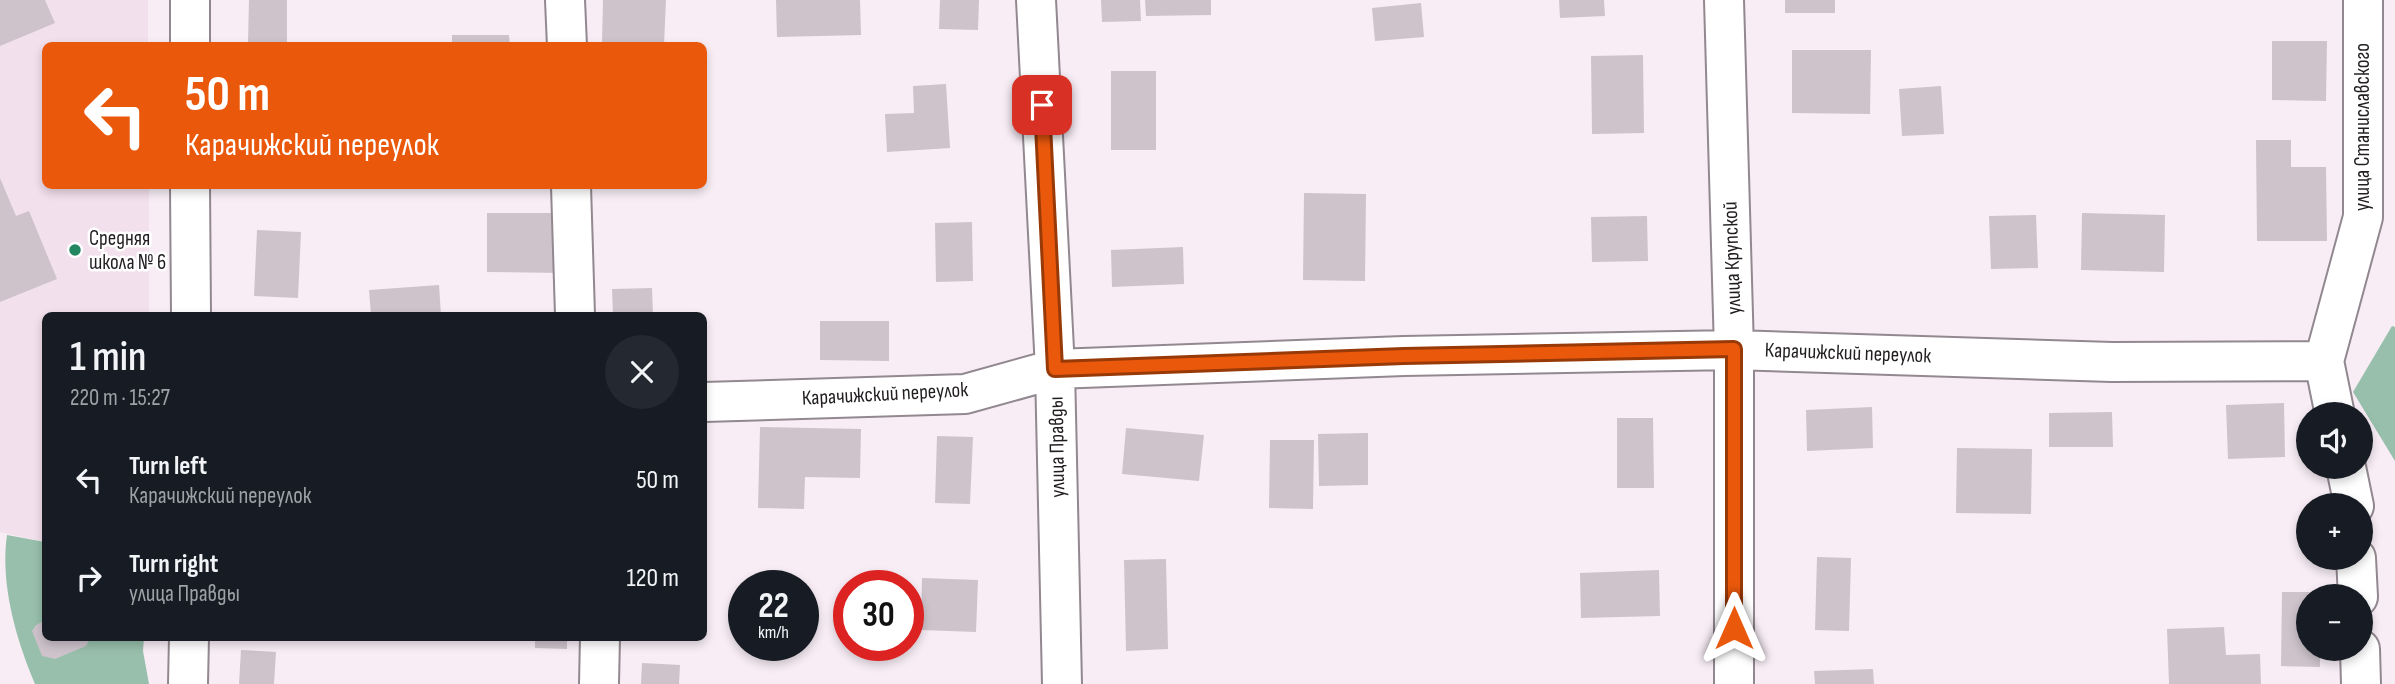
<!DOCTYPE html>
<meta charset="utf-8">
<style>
:root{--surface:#171b24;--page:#242831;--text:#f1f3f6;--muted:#9ea1a6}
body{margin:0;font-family:"Sofia Sans Condensed",sans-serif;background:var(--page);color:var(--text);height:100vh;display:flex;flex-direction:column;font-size:26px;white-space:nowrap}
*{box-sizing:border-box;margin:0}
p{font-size:23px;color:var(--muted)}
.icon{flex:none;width:38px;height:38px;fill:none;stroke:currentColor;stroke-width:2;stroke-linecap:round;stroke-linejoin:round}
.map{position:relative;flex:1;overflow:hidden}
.details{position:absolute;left:42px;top:312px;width:665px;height:329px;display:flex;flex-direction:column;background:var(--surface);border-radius:10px;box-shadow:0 4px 10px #0003}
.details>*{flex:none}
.banner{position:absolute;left:42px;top:42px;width:665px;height:147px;border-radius:10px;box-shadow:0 4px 10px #0003;background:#ea580c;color:#fff;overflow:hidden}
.tools{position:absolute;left:2296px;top:402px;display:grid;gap:14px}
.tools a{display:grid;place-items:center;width:77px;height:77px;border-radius:50%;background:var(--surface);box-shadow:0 4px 10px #0003;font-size:35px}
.speed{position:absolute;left:728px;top:570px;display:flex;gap:14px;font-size:35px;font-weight:700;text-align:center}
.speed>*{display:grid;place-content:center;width:91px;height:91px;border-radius:50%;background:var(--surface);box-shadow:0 4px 10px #0003;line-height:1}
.speed small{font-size:18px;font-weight:400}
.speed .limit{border:10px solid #d22;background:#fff;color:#111}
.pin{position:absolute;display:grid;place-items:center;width:60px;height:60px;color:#fff;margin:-30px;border-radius:14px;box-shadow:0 4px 10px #0006}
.me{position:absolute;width:77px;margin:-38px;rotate:0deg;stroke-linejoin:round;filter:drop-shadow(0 0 5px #0008)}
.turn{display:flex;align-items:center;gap:24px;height:147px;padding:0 28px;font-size:32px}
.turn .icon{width:91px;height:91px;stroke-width:2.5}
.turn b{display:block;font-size:49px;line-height:60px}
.round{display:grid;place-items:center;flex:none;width:74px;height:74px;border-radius:37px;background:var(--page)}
.headline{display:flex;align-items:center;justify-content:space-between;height:119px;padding:0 28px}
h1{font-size:42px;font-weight:600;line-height:52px}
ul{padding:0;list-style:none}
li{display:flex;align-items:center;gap:21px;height:98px;padding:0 28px}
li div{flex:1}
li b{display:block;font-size:26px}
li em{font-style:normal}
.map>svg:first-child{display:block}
.built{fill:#f2e0ec}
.forest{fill:#97bfab}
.building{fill:#cec3cb}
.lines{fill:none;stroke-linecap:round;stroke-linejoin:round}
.minor-casing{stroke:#92888f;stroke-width:42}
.minor{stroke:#fff;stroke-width:38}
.route-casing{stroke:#983908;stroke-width:18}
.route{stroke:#ea580c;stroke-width:12}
.poi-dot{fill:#228660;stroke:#fff;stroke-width:2.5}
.labels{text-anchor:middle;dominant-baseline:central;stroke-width:5;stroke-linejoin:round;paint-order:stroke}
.street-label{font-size:21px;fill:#211d20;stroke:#fff}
.poi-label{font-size:21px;fill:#211d20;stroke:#fff;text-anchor:start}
</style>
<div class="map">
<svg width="2395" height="684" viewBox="0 0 2395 684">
<rect width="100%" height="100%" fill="#f8edf5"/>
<path class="built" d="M0 0H148V45L46 46V186H149V315H46L45 542 0 532Z"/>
<path class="forest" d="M2392 326 2395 327V461L2353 392Z
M7 535 45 542 46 637H144L143 651 149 684H35C16 639 0 584 7 535Z"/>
<path class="building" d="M0 0H45L55 23 0 46Z
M249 0H287V42H248Z
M603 0H666L664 45 602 42Z
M776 0H860L861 35 777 37Z
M940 0H979L978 30 939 29Z
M1101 0H1140L1141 21 1102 22Z
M1145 0H1211V15L1146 16Z
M1559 0H1604L1605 16 1560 18Z
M1785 0H1835V13H1785Z
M1421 3 1424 37 1375 41 1372 8Z
M452 35H509L510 46H452Z
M2272 41H2327L2326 101 2272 100Z
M1792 50H1871L1870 114 1792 113Z
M1643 55 1644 133 1592 134 1591 56Z
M1111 71H1156V150H1111Z
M946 84 950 148 887 152 885 114 914 113 913 86Z
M1941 86 1944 134 1902 136 1899 89Z
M2256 140H2291V167H2326L2327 241H2257Z
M0 178 16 216 29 211 57 279 0 302Z
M1304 193 1366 194 1365 281 1303 280Z
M487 213H563V273L487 272Z
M2082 213 2165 215 2164 272 2081 270Z
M2036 215 2038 268 1991 269 1989 216Z
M1647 216 1648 261 1592 262 1591 217Z
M972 222 973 281 936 282 935 223Z
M257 230 301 232 298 298 254 296Z
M1183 247 1184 284 1112 287 1111 250Z
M439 285 441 315H371L369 290Z
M652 288 653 315H613L612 289Z
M820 321H889V361L820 360Z
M2284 403 2285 457 2228 459 2226 405Z
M1872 407 1873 448 1807 451 1806 410Z
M2112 412 2113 447H2049V413Z
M1617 418H1653L1654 488H1617Z
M760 427 861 429 860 478 805 477 804 509 758 508Z
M1126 428 1204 435 1199 481 1122 474Z
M1368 433V485L1319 486 1318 434Z
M937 436 973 437 970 504 935 503Z
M1270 440H1314L1313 509 1269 508Z
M1957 448 2032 449 2031 514 1956 513Z
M1817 557 1851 558 1849 631 1815 630Z
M1166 559 1168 649 1126 651 1124 560Z
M1659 570 1660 616 1581 618 1580 573Z
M922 578 978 580 976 632 921 630Z
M2282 592H2321V597H2308V649H2320V667L2281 666Z
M46 620V637H88L89 640 86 646 55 659 42 656 32 631 36 625Z
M2224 627 2226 655 2260 654 2261 684H2169L2167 629Z
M535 637H567V649L535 648Z
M241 650 276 652 274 684H239Z
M642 663 680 665 679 684H641Z
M1873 669 1874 684H1815L1814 671Z"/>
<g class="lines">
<g class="minor-casing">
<path id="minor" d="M565 0 567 46
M1036 0 1055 369 1062 684
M1724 0 1734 350V684
M190 46V0
M190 186 191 315
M571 186 575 315
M704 402 965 394 1055 369 1404 356 1734 350 2112 362 2324 361
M2335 415 2324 361 2363 217V0
M2346 467 2354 506
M2356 558 2358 597
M2360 649 2361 684
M188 684 189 637
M599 684 600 637"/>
</g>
<use href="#minor" class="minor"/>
</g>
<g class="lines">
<g class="route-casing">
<path id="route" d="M1042 105 1055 369 1404 356 1734 349V628"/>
</g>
<use href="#route" class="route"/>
</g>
<circle class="poi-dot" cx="75" cy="250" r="7"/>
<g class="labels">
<g class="street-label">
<text transform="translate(2362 127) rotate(-90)">улица Станиславского</text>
<text transform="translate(1732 258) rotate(-92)">улица Крупской</text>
<text transform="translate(1848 353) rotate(2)">Карачижский переулок</text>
<text transform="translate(885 394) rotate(-3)">Карачижский переулок</text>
<text transform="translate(1057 447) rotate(-91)">улица Правды</text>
</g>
<g class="poi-label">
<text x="89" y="238">Средняя<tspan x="89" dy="24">школа № 6</tspan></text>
</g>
</g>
</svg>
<div class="tools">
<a><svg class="icon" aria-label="sound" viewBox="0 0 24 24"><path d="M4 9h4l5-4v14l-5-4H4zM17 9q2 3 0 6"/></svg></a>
<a>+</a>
<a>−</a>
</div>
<div class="speed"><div>22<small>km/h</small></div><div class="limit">30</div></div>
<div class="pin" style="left:1042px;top:105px;background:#d93025"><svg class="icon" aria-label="arrive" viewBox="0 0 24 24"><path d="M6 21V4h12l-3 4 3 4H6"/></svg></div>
<svg class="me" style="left:1734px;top:628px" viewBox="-20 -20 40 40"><path d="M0-17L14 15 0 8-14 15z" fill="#ea580c" stroke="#fff" stroke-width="4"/></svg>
<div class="banner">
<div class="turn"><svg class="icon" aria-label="left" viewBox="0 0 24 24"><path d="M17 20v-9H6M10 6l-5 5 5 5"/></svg><div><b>50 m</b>Карачижский переулок</div></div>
</div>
<section class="details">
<div class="headline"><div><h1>1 min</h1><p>220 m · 15:27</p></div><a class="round"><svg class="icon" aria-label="close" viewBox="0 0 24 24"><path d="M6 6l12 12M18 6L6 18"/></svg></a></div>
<ul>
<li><svg class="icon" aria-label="left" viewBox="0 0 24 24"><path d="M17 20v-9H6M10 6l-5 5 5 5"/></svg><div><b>Turn left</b><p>Карачижский переулок</p></div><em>50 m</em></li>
<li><svg class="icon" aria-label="right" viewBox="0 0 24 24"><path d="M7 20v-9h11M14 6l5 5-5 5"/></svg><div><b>Turn right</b><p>улица Правды</p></div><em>120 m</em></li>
</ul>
</section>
</div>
